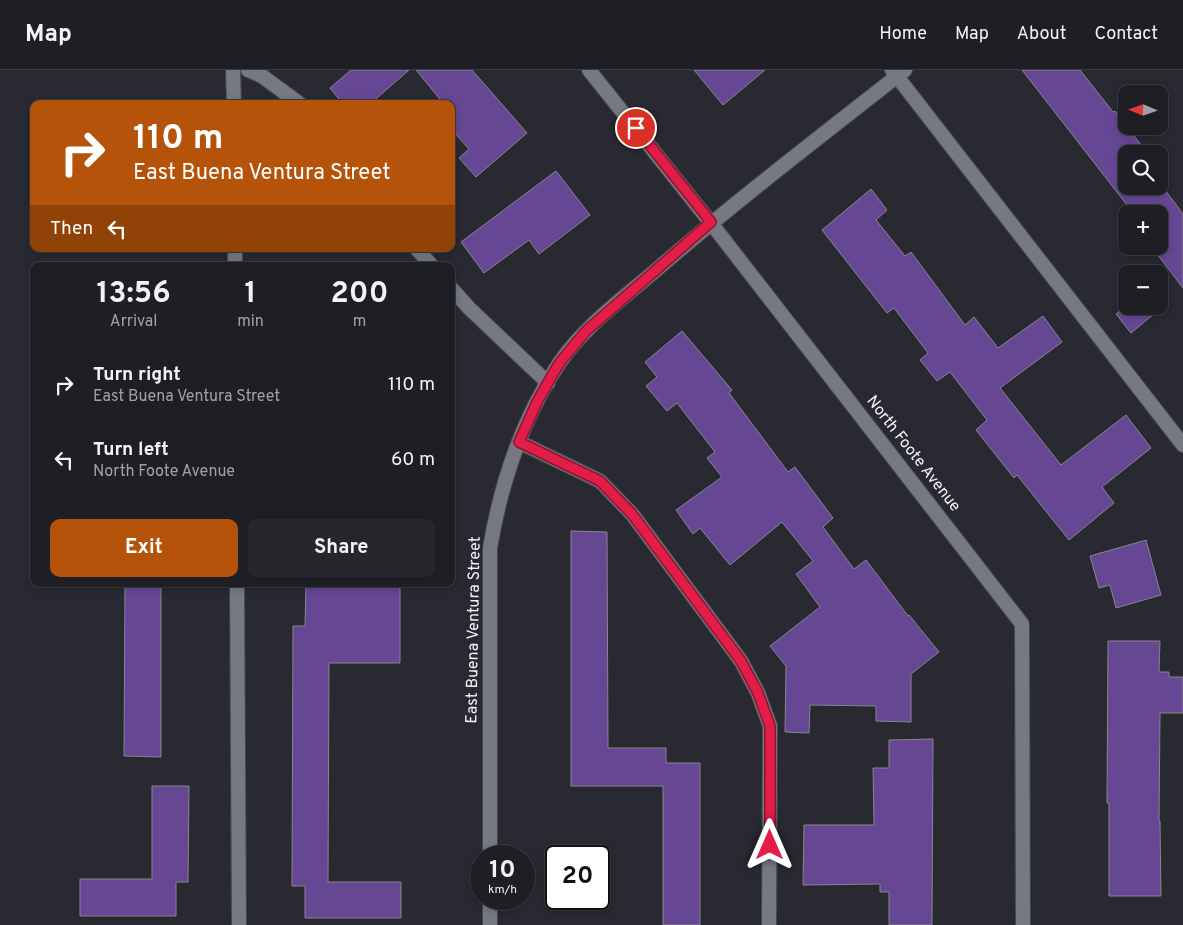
<!DOCTYPE html>
<meta charset="utf-8">
<style>
:root{--surface:#1e1f25;--page:#26272d;--text:#f1f3f6;--muted:#a1a2a7;--line:#3c3d42;--accent:#b45309}
body{margin:0;font-family:Overpass,sans-serif;background:var(--page);color:var(--text);height:100vh;display:flex;flex-direction:column;font-size:19px;white-space:nowrap}
*{box-sizing:border-box;margin:0}
p{font-size:16px;color:var(--muted)}
.icon{flex:none;width:28px;height:28px;fill:none;stroke:currentColor;stroke-width:2;stroke-linecap:round;stroke-linejoin:round}
.map{position:relative;flex:1;overflow:hidden}
.drawer{position:absolute;left:30px;top:192px;width:425px;height:325px;display:flex;flex-direction:column;background:var(--surface);border-radius:10px;box-shadow:0 2px 8px #0003,0 0 0 1px var(--line)}
.drawer>*{flex:none}
.guide{position:absolute;left:30px;top:30px;width:425px;height:152px;border-radius:10px;box-shadow:0 2px 8px #0003,0 0 0 1px var(--line);background:#b45309;color:#fff;overflow:hidden}
.needle{width:32px;rotate:272deg}
.buttons{position:absolute;left:1118px;top:15px;display:grid;gap:10px}
.buttons a{display:grid;place-items:center;width:50px;height:50px;border-radius:10px;background:var(--surface);box-shadow:0 2px 8px #0003,0 0 0 1px var(--line);font-size:25px}
.speed{position:absolute;left:470px;top:775px;display:flex;gap:10px;font-size:25px;font-weight:700;text-align:center}
.speed>*{display:grid;place-content:center;width:65px;height:65px;border-radius:50%;background:var(--surface);box-shadow:0 2px 8px #0003,0 0 0 1px var(--line);line-height:1}
.speed small{font-size:12px;font-weight:400}
.speed .limit{border:2px solid #111;border-radius:8px;background:#fff;color:#111}
.pin{position:absolute;display:grid;place-items:center;width:42px;height:42px;color:#fff;margin:-21px;border:2px solid #fff;border-radius:50%;box-shadow:0 1px 5px #0007}
.me{position:absolute;width:55px;margin:-28px;rotate:0deg;stroke-linejoin:round;filter:drop-shadow(0 0 4px #0008)}
.turn{display:flex;align-items:center;gap:18px;height:105px;padding:0 20px;font-size:22px}
.turn .icon{width:65px;height:65px;stroke-width:2.5}
.turn b{display:block;font-size:35px;line-height:42px}
.then{display:flex;align-items:center;height:48px;padding:0 20px;background:#0003;gap:10px;font-size:19px}
.eta{display:flex;justify-content:space-evenly;align-items:center;height:85px;text-align:center}
.eta b{font-size:30px;font-weight:700;line-height:35px}
.action{display:flex;gap:10px;margin-top:auto;padding:10px 20px}
.action a{flex:1;height:58px;border-radius:10px;background:var(--accent);color:#fff;font-size:20px;font-weight:700;line-height:58px;text-align:center}
.action a+a{background:var(--page);color:var(--text)}
ul{padding:0;list-style:none}
li{display:flex;align-items:center;gap:15px;height:75px;padding:0 20px}
li div{flex:1}
li b{display:block;font-size:19px}
li em{font-style:normal}
header{display:flex;align-items:center;gap:30px;box-sizing:border-box;height:70px;padding:0 25px;background:var(--surface);border-bottom:1px solid var(--line)}
header strong{font-size:24px}
nav{display:flex;gap:28px;margin-inline-start:auto;font-size:18px}
.map>svg:first-child{display:block}
.building{fill:#664794;stroke:#88858f}
.lines{fill:none;stroke-linecap:round;stroke-linejoin:round}
.service-casing{stroke:#47474e;stroke-width:16}
.minor-casing{stroke:#47474e;stroke-width:16}
.service{stroke:#777982;stroke-width:14}
.minor{stroke:#777982;stroke-width:14}
.route-casing{stroke:#92132f;stroke-width:12}
.route{stroke:#e11d48;stroke-width:9}
.labels{text-anchor:middle;dominant-baseline:central;stroke-width:5;stroke-linejoin:round;paint-order:stroke}
.street-label{font-size:16px;fill:#f3f4f9;stroke:#282931}
</style>
<header>
<strong>Map</strong>
<nav><a>Home</a><a>Map</a><a>About</a><a>Contact</a></nav>
</header>
<div class="map">
<svg width="1183" height="855" viewBox="0 0 1183 855">
<rect width="100%" height="100%" fill="#282931"/>
<path class="building" d="M351 0H409L370 34H343L330 18Z
M416 0H472L527 63 476 107 459 88 469 79 451 59V34H444Z
M694 0H765L723 35Z
M1022 0H1080L1113 42 1115 41 1148 84H1126V116H1159V112L1183 144V218L1151 176H1159V144H1134Z
M556 101 590 145 539 184 529 170 484 203 461 172Z
M871 119 887 140 876 150 905 186 911 182 965 255 974 247 998 278 1043 246 1062 272 1000 318 1061 395 1126 345 1151 378 1102 417 1114 433 1069 470 1017 405 1014 408 976 360 987 350 950 302 937 311 920 290 928 283 894 238 887 243 822 160Z
M1126 236H1158L1160 239 1131 263 1116 244Z
M682 261 732 320 729 323 788 402 795 397 833 448 823 457 854 499 866 490 908 546 909 545 939 582 911 604V652L876 651V636L810 635 809 663 785 662 786 596 770 576 820 537 796 504 813 491 782 452 730 495 700 458 693 464 676 440 722 407 707 388 715 382 677 333 667 341 646 316 657 307 645 292Z
M571 461 607 462 608 678H666V693H700V855H663V716H571Z
M1146 470 1161 525 1116 538 1110 515 1099 518 1090 486Z
M125 514H161V687L124 686Z
M306 514H400V593H329L328 812H401V848H305V816H292L293 556H305Z
M1108 571H1160L1159 602H1169V607H1183V643H1160L1159 751H1160L1161 826H1109V733H1107Z
M933 669 932 855H889V822H880V814L803 815 804 755H874L873 698H889V670Z
M152 716H189L188 812H176V846H80V809H152Z"/>
<g class="lines">
<g class="service-casing">
<path id="service" d="M233 0 234 34
M248 0 262 6 300 34
M892 0 1183 375
M235 179V196
M417 179 432 196
M451 218 469 238 548 313
M519 372 600 411 632 444 741 591 758 623 770 656 769 855
M237 514 239 855"/>
</g>
<g class="minor-casing">
<path id="minor" d="M589 0 711 153 1022 554 1023 855
M490 786V478C501 413 523 347 560 292 585 256 622 229 655 201 736 131 821 66 905 0
M490 829V855"/>
</g>
<use href="#service" class="service"/>
<use href="#minor" class="minor"/>
</g>
<g class="lines">
<g class="route-casing">
<path id="route" d="M636 58 711 152 586 261 561 291 554 302 537 332 519 372 600 411 632 444 741 591 758 623 770 656V775"/>
</g>
<use href="#route" class="route"/>
</g>
<g class="labels">
<g class="street-label">
<text transform="translate(913 384) rotate(52)">North Foote Avenue</text>
<text transform="translate(474 560) rotate(-89)">East Buena Ventura Street</text>
</g>
</g>
</svg>
<div class="buttons">
<a><svg class="needle" viewBox="-14 -14 28 28"><path d="M0-13l5 13h-10z" fill="#e53935"/><path d="M0 13l5-13h-10z" fill="#a1a2a7"/></svg></a>
<a><svg class="icon" aria-label="search" viewBox="0 0 24 24"><circle cx="10" cy="10" r="6"/><path d="M15 15l6 6"/></svg></a>
<a>+</a>
<a>−</a>
</div>
<div class="speed"><div>10<small>km/h</small></div><div class="limit">20</div></div>
<div class="pin" style="left:636px;top:58px;background:#d93025"><svg class="icon" aria-label="arrive" viewBox="0 0 24 24"><path d="M6 21V4h12l-3 4 3 4H6"/></svg></div>
<svg class="me" style="left:770px;top:775px" viewBox="-20 -20 40 40"><path d="M0-17L14 15 0 8-14 15z" fill="#e11d48" stroke="#fff" stroke-width="4"/></svg>
<div class="guide">
<div class="turn"><svg class="icon" aria-label="right" viewBox="0 0 24 24"><path d="M7 20v-9h11M14 6l5 5-5 5"/></svg><div><b>110 m</b>East Buena Ventura Street</div></div>
<div class="then">Then<svg class="icon" aria-label="left" viewBox="0 0 24 24"><path d="M17 20v-9H6M10 6l-5 5 5 5"/></svg></div>
</div>
<section class="drawer">
<div class="eta">
<div><b>13:56</b><p>Arrival</p></div>
<div><b>1</b><p>min</p></div>
<div><b>200</b><p>m</p></div>
</div>
<ul>
<li><svg class="icon" aria-label="right" viewBox="0 0 24 24"><path d="M7 20v-9h11M14 6l5 5-5 5"/></svg><div><b>Turn right</b><p>East Buena Ventura Street</p></div><em>110 m</em></li>
<li><svg class="icon" aria-label="left" viewBox="0 0 24 24"><path d="M17 20v-9H6M10 6l-5 5 5 5"/></svg><div><b>Turn left</b><p>North Foote Avenue</p></div><em>60 m</em></li>
</ul>
<div class="action"><a>Exit</a><a>Share</a></div>
</section>
</div>
